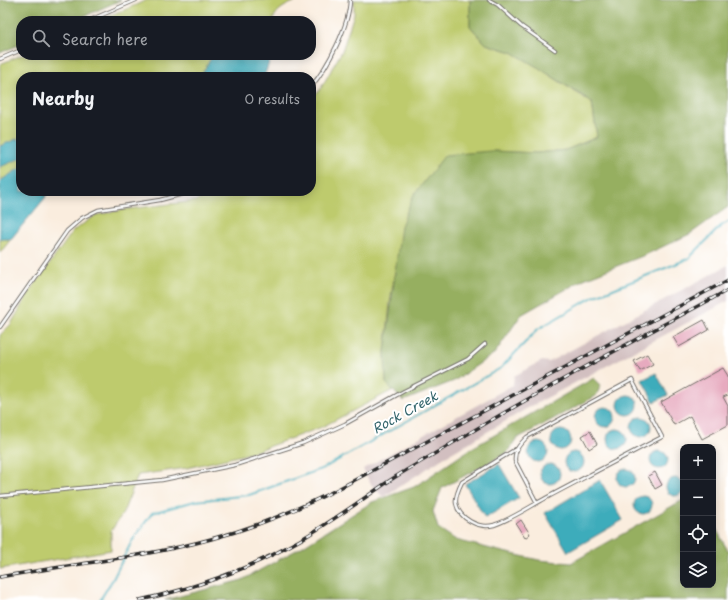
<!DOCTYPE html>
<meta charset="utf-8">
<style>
:root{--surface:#171b24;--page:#242831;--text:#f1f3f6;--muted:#9ea1a6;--line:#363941}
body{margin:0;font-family:"Playpen Sans",sans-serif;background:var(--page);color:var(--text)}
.controls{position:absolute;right:12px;bottom:12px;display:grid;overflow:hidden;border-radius:8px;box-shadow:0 2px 10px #0003}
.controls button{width:36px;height:36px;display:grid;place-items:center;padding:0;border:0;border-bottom:1px solid var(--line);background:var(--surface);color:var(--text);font:20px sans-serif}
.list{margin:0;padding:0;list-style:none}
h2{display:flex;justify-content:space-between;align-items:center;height:52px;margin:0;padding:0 16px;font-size:17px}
h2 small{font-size:13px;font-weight:400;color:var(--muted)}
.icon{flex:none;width:22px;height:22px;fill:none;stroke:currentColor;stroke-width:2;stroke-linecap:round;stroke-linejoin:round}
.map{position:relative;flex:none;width:728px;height:600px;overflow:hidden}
.search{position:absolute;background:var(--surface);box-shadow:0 2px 10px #0003;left:16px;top:16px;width:300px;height:44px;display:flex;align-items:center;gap:10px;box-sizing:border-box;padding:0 14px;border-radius:16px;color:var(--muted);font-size:15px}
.panel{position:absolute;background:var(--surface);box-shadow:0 2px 10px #0003;left:16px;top:72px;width:300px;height:124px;border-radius:16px}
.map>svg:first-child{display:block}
.industrial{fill:#d2bfc0}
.green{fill:#becb6d;stroke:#747b4c}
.forest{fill:#96af60;stroke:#606d46}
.water{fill:#3dacbb;stroke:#346c73}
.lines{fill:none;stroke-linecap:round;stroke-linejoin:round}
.stream{stroke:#3dacbb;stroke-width:2}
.building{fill:#e7aabf}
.service-casing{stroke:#736f6a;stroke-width:4.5}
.service{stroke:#fff;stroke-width:2.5}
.rail-casing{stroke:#2b2b2b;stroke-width:3.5}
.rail{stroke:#fff;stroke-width:2;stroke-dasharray:6;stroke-linecap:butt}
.labels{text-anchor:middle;stroke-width:4;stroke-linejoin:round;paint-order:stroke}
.water-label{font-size:13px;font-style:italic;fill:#33656c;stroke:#fff}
</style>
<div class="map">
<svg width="728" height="600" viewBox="0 0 728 600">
<rect width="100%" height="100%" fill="#fff"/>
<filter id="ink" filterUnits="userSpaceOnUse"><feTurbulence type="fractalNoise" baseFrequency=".025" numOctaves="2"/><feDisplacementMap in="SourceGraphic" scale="8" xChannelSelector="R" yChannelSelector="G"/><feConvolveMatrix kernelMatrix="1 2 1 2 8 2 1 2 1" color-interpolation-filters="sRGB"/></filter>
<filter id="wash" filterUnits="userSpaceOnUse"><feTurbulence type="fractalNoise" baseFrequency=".012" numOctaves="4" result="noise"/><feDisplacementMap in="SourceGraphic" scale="16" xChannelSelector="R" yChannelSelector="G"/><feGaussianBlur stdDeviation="0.9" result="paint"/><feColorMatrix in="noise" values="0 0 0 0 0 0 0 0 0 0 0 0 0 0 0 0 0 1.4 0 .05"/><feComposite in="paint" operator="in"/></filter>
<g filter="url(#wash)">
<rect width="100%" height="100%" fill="#faedde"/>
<!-- industrial -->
<path class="industrial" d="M 728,265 L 728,301 L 526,409 L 448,455 L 383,497 L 370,483 L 363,469 L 513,385 L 514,376 L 542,361 L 549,362 Z"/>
<!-- green -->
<path class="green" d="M 147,0 L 299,0 C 289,4 275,9 273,21 L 99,21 Z
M 354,0 L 470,0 L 470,26 L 486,44 L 512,52 L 539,68 L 592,103 L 597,137 L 566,150 L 537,153 L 491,151 L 395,270 L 390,303 L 385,352 L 386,383 L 393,390 L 322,427 L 251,453 L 187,468 L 138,475 L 123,513 L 111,531 L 111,550 L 0,569 L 0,335 L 11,324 L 29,292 L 74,230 L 96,215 L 128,209 L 195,201 L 220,191 L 311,191 L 311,100 L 321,88 L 342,51 L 354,14 Z
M 22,55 L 213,55 L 200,77 L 21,77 L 21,137 L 0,146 L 0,64 Z
M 21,158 L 21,169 L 17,170 L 0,181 L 0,167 Z
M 0,239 L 11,239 L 0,253 Z"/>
<!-- forest -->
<path class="forest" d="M 0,0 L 121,0 L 73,21 L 21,21 L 21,44 L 0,53 Z
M 470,0 L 728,0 L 728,207 L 690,234 L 645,255 L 584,279 L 521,315 L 495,353 L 454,381 L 403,401 L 386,383 L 385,352 L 401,226 L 413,196 L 445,155 L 491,151 L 537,153 L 566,150 L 597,137 L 592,102 L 539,68 L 512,52 L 486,44 L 470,26 Z
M 594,378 L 601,385 L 596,396 L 516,439 L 507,453 L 442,488 L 433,511 L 438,528 L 456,540 L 503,552 L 539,560 L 571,563 L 683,500 L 683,585 L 713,585 L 713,523 L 728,551 L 728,600 L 165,600 L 242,580 L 300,548 L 372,502 L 414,487 L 472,448 Z"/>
<!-- water -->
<path class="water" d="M 213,55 L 271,55 L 271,57 L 264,77 L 200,77 Z
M 17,139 L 21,141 L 21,158 L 0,167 L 0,146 Z
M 21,169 L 21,191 L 48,191 L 45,198 L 11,239 L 0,239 L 0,181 L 17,170 Z
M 656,373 L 668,395 L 654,402 L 642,380 Z
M618 405a10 10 0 1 1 20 0a10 10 0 1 1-20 0Z
M595 417a10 10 0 1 1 20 0a10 10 0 1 1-20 0Z
M631 427a10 10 0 1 1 20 0a10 10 0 1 1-20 0Z
M607 439a10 10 0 1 1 20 0a10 10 0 1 1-20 0Z
M551 440a10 10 0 1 1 20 0a10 10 0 1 1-20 0Z
M528 452a10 10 0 1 1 20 0a10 10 0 1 1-20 0Z
M650 460a9 9 0 1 1 18 0a9 9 0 1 1-18 0Z
M564 462a10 10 0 1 1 20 0a10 10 0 1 1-20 0Z
M 499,464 L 519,498 L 485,518 L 465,484 Z
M540 474a10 10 0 1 1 20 0a10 10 0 1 1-20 0Z
M617 478a9 9 0 1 1 18 0a9 9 0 1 1-18 0Z
M666 487a9 9 0 1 1 18 0a9 9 0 1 1-18 0Z
M 600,480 L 623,520 L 568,552 L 545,513 Z
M634 505a9 9 0 1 1 18 0a9 9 0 1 1-18 0Z"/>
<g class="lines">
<!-- stream -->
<path class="stream" d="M 100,600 L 113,579 L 132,541 L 152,513 L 195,501 L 249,495 L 324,468 L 501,368 L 538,329 L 593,297 L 688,259 L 721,226 L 728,222"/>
</g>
<g id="blocks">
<!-- building -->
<path class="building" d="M 704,320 L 709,330 L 679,347 L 673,337 Z
M 647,354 L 653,364 L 640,371 L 634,361 Z
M 723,368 L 728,376 L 728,395 L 723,397 L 728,406 L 728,425 L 702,439 L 690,416 L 674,425 L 661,402 Z
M 590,431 L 597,444 L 589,449 L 582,436 Z
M 655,472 L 662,485 L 655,489 L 648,476 Z
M 521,520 L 530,534 L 525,538 L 516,524 Z"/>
</g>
</g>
<g filter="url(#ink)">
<use href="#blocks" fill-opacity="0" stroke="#736f6a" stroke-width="1"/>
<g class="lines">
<!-- service casing -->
<g class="service-casing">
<path id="service" d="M 489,0 L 498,5 L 521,26 L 555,50
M 88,21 L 136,0
M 0,59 L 21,50
M 311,87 C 328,66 349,27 350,0
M 0,327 L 67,231 L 82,218 L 98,210 L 160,200 L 194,191
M 516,449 L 462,482 C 459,488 455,496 456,503 C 459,519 479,529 494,525 C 510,520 531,506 546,498 C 584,478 623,457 662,437 L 632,380 L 527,437 C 520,444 514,450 515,461 L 537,503
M 0,496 L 162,480 L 235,465 L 303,443 L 345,424 L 404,391 L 468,359 L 485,344"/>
</g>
<!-- service -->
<use href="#service" class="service"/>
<!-- rail casing -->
<g class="rail-casing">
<path id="rail" d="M 0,577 C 70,564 143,558 211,539 C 256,527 297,510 338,489 L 728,280
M 140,600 C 196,588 250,569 300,540 C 331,522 360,501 389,481 C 406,470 424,460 441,450 C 535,393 631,342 728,290"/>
</g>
<!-- rail -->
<use href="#rail" class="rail"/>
</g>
</g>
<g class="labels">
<!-- water labels -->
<g class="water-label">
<text transform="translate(405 412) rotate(-29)" y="5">Rock Creek</text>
</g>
</g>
</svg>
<div class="controls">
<button>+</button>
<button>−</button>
<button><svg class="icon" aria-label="locate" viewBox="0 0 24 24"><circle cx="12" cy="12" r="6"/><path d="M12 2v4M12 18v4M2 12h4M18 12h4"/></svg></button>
<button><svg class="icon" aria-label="layers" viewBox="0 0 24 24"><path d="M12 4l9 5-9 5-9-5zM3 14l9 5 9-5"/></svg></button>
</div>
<div class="search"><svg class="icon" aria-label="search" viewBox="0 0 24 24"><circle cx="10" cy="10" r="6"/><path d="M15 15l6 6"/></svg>Search here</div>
<section class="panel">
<h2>Nearby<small>0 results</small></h2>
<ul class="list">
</ul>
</section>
</div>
